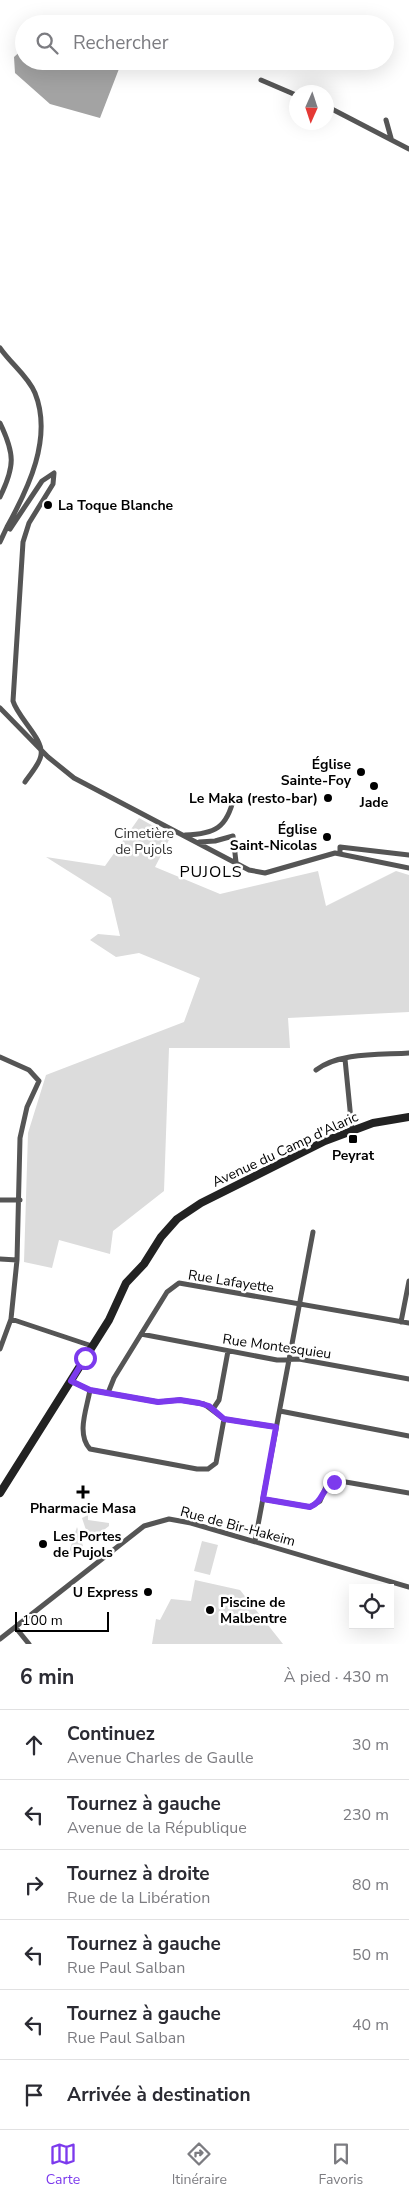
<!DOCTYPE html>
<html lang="fr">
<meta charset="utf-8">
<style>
:root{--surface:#fff;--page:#f7f7f7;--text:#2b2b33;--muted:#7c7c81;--line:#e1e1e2;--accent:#7c3aed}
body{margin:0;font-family:"Nunito Sans",sans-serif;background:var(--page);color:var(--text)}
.controls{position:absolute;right:15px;bottom:15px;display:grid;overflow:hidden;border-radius:0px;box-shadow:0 5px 20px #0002}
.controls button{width:45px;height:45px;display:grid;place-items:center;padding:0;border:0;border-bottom:1px solid var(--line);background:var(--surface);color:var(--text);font:25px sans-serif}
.compass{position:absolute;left:289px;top:85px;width:45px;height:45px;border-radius:50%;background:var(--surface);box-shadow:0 5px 20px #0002;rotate:183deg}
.scale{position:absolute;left:15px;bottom:12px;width:94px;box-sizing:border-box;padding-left:5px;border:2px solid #000;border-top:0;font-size:14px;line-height:18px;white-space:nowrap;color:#000;-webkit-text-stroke:4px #fff;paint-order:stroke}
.stop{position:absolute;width:15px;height:15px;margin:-11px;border:4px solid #7c3aed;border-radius:50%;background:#fff}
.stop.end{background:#7c3aed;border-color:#fff;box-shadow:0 1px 5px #0008}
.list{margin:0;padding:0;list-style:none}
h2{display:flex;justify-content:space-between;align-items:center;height:65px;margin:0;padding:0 20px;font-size:21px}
h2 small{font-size:16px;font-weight:400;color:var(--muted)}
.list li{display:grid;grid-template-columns:32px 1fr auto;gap:15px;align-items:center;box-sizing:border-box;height:70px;padding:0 20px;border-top:1px solid var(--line)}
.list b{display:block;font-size:19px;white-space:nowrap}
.list p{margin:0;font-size:16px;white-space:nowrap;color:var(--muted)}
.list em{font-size:16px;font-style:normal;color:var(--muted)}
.icon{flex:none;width:28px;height:28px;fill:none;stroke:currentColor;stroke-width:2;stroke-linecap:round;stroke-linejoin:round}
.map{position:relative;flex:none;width:409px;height:1644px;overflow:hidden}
.search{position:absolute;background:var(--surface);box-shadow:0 5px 20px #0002;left:15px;right:15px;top:15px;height:55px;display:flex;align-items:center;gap:12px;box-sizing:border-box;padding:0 18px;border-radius:28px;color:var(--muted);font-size:19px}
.sheet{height:485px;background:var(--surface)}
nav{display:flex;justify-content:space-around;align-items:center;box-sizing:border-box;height:70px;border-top:1px solid var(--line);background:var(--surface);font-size:14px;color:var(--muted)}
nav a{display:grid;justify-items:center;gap:2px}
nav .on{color:var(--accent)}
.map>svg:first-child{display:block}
.green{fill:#dcdcdc}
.water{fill:#a3a3a3}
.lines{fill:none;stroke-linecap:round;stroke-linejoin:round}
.street{stroke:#555;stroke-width:5}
.secondary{stroke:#222;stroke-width:8}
.route{stroke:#7c3aed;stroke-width:6}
.poi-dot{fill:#000;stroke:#fff;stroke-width:2}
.labels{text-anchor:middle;stroke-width:5;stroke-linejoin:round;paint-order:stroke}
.poi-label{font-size:14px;font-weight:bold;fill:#000;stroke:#fff;text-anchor:end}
.park-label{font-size:14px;fill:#333;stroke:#fff}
.street-label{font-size:14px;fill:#000;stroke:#fff}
.quarter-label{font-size:16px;letter-spacing:1px;fill:#000;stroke:#fff}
</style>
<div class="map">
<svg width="409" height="1644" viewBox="0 0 409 1644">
<rect width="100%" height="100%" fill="#fff"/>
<!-- green -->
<path class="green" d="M 139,818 L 171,836 L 155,867 L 220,894 L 318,871 L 326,906 L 396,871 L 409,875 L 409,1012 L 288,1018 L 290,1048 L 169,1048 L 164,1191 L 113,1231 L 110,1254 L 59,1240 L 52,1268 L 24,1262 L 28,1133 L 46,1075 L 184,1022 L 200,978 L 139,953 L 116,957 L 90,940 L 98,934 L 120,936 L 111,898 L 46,857 L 105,866 Z
M 88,1515 L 88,1520 L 109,1523 L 109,1526 L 92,1539 L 89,1539 L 82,1518 Z
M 77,1527 L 83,1546 L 70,1556 L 68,1555 Z
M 202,1541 L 218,1545 L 210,1575 L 194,1571 Z
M 195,1580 L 240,1590 L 283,1644 L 152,1644 L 156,1619 L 160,1620 L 171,1599 L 191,1601 Z"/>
<!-- water -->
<path class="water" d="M 24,48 L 24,61 L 122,61 L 100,118 L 50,104 L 15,73 L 14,57 Z"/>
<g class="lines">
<!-- street -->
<path class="street" d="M 261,80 L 296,95
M 326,106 L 409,149
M 386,120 L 391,138
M 0,348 C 11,364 28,376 35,393 C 53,438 28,489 7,527 L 10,529 L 42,481 L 54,473 L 53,484 L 29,523 L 23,542 L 13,701 C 18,718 44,739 41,755 C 40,764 30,774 25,782
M 0,423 C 15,454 15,466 0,497
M 0,542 L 7,527
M 0,708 L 48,757 L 74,778 L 249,870 L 265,873 L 335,853 L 409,868
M 185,835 C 215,834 227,828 234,797
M 199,842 L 215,841 L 233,836 L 236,862
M 340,854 L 340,847 L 409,855
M 0,1057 L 29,1070 L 39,1081 L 27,1107 L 20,1138 L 17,1260 L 11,1319 L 0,1349
M 345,1059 L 352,1130
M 316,1070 C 340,1052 380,1055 409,1053
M 0,1200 L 20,1200
M 0,1259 L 17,1260
M 11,1319 L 92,1346
M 401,1322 L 409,1281
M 141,1334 L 277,1360 L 299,1359 L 409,1379
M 71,1381 L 90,1390 L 158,1402 L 180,1400 L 204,1404 L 224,1419 L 276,1427
M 90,1390 C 87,1408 76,1434 90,1449 L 197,1469 L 208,1469 L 216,1463 L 224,1419
M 108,1393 L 114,1378 L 167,1292 L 179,1283 L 409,1323
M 213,1409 L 219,1400 L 228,1351
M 280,1411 L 409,1436
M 263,1499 L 310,1507 L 320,1501 L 326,1487 L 340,1481 L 409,1493
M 255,1541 L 313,1232
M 16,1628 L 29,1644
M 0,1639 L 144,1526 L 169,1519 L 191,1523 L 409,1587"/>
<!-- secondary -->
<path class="secondary" d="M 0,1493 L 109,1320 L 126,1283 L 144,1264 L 161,1237 L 177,1219 L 201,1203 L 325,1141 L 373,1123 L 409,1117"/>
</g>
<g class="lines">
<!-- route -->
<path class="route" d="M 85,1358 L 71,1381 L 90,1390 L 158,1402 L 180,1400 L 199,1403 L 209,1406 L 224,1419 L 276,1427 L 263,1499 L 310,1507 C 323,1502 322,1488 334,1482"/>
</g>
<!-- markers -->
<g class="poi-dot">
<circle cx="48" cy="505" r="5"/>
<circle cx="361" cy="772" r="5"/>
<circle cx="374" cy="786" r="5"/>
<circle cx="328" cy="798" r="5"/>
<circle cx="327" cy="837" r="5"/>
<rect x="348" y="1134" width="10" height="10" rx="2.5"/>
<path d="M80.5 1484.5h5v5h5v5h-5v5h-5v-5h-5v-5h5z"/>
<circle cx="43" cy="1544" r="5"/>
<circle cx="148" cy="1592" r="5"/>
<circle cx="210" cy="1610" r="5"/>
</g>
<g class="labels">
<!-- poi labels -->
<g class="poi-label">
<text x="58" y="510" text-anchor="start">La Toque Blanche</text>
<text x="351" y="769">Église<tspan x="351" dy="16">Sainte-Foy</tspan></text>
<text x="318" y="803">Le Maka (resto-bar)</text>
<text x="374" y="807" text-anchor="middle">Jade</text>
<text x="317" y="834">Église<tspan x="317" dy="16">Saint-Nicolas</tspan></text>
<text x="353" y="1160" text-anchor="middle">Peyrat</text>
<text x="83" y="1513" text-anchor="middle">Pharmacie Masa</text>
<text x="53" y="1541" text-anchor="start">Les Portes<tspan x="53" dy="16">de Pujols</tspan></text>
<text x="138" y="1597">U Express</text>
<text x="220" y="1607" text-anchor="start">Piscine de<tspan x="220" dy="16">Malbentre</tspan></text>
</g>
<!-- park labels -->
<g class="park-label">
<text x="144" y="838">Cimetière<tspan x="144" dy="16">de Pujols</tspan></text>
</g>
<!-- street labels -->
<g class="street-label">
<text transform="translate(285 1149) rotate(-25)" y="5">Avenue du Camp d'Alaric</text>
<text transform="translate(231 1281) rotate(9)" y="5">Rue Lafayette</text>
<text transform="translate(277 1346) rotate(8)" y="5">Rue Montesquieu</text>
<text transform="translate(238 1526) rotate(15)" y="5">Rue de Bir-Hakeim</text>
</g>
<!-- quarter labels -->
<g class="quarter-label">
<text x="211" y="877">PUJOLS</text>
</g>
</g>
</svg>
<div class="controls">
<button><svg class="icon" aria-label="locate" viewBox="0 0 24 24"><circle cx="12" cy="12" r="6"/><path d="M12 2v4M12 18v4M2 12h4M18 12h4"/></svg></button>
</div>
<svg class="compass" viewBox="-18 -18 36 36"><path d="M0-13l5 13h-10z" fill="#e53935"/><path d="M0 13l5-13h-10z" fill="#7c7c81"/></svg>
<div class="scale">100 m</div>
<div class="stop" style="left:85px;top:1358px"></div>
<div class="stop end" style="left:334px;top:1482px"></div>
<div class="search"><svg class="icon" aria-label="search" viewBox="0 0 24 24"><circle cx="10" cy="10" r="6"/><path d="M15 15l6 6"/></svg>Rechercher</div>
</div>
<section class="sheet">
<h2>6 min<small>À pied · 430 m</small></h2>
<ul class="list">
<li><svg class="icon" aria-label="ahead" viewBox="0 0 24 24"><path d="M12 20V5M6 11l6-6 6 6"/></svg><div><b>Continuez</b><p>Avenue Charles de Gaulle</p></div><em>30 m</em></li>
<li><svg class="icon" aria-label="left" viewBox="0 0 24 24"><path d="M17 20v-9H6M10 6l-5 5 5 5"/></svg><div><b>Tournez à gauche</b><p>Avenue de la République</p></div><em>230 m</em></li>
<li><svg class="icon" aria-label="right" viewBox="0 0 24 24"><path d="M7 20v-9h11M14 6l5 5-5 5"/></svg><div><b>Tournez à droite</b><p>Rue de la Libération</p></div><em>80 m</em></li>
<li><svg class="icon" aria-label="left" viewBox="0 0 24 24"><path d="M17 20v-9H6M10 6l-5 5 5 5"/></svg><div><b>Tournez à gauche</b><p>Rue Paul Salban</p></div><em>50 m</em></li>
<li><svg class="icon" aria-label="left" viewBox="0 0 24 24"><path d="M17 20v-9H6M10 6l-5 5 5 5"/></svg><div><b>Tournez à gauche</b><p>Rue Paul Salban</p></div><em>40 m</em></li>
<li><svg class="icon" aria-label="arrive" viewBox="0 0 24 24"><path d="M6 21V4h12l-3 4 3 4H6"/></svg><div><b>Arrivée à destination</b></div></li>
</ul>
</section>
<nav>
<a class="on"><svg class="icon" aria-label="map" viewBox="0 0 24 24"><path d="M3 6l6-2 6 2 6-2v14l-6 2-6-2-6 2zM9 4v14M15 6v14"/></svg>Carte</a>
<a><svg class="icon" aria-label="directions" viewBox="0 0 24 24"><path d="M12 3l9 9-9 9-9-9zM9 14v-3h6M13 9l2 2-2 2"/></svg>Itinéraire</a>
<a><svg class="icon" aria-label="saved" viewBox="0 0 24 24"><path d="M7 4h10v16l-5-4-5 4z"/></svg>Favoris</a>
</nav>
